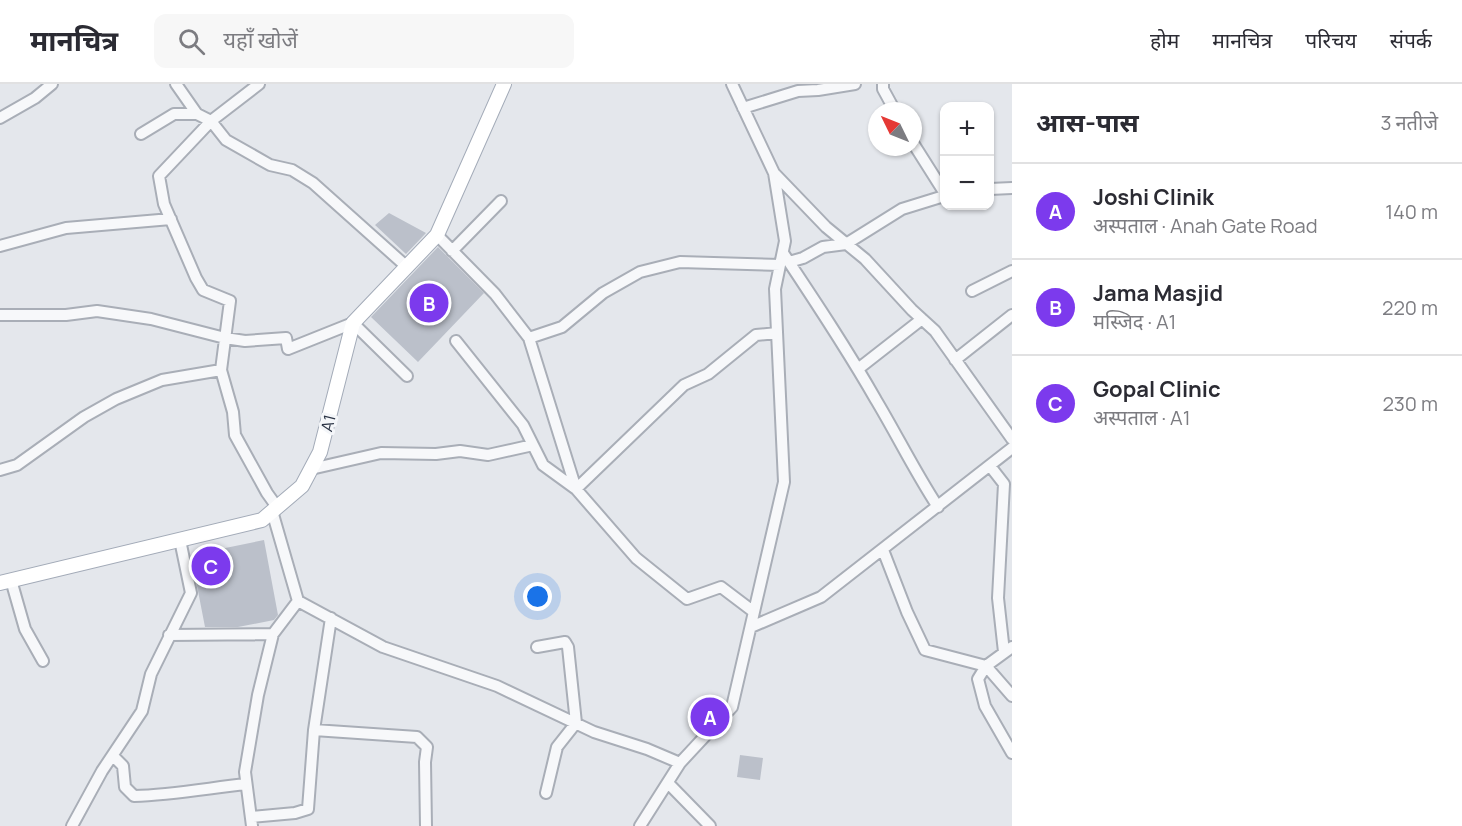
<!DOCTYPE html>
<html lang="hi">
<meta charset="utf-8">
<style>
:root{--surface:#fff;--page:#f7f7f7;--text:#2b2b33;--muted:#7c7c81;--line:#e1e1e2;--accent:#7c3aed}
body{margin:0;font-family:Manrope,"Noto Sans Devanagari",sans-serif;background:var(--page);color:var(--text)}
.controls{position:absolute;right:18px;top:18px;display:grid;overflow:hidden;border-radius:12px;box-shadow:0 2px 4px #0004}
.controls button{width:54px;height:54px;display:grid;place-items:center;padding:0;border:0;border-bottom:2px solid var(--line);background:var(--surface);color:var(--text);font:30px sans-serif}
.compass{position:absolute;left:868px;top:18px;width:54px;height:54px;border-radius:50%;background:var(--surface);box-shadow:0 2px 4px #0004;rotate:313deg}
.you{position:absolute;left:538px;top:513px;width:21px;height:21px;margin:-15px;border:4px solid #fff;border-radius:50%;background:#1a73e8;box-shadow:0 0 0 9px #1a73e833}
.badge{display:grid;place-items:center;width:39px;height:39px;border-radius:50%;background:var(--accent);color:#fff;font-size:20px;font-weight:700}
.pin{position:absolute;translate:-50% -50%;border:3px solid #fff;box-shadow:0 2px 6px #0006}
.list{margin:0;padding:0;list-style:none}
h2{display:flex;justify-content:space-between;align-items:center;height:78px;margin:0;padding:0 24px;font-size:26px}
h2 small{font-size:20px;font-weight:400;color:var(--muted)}
.list li{display:grid;grid-template-columns:39px 1fr auto;gap:18px;align-items:center;box-sizing:border-box;height:96px;padding:0 24px;border-top:2px solid var(--line)}
.list b{display:block;font-size:22px;white-space:nowrap}
.list p{margin:0;font-size:20px;white-space:nowrap;color:var(--muted)}
.list em{font-size:20px;font-style:normal;color:var(--muted)}
.icon{flex:none;width:33px;height:33px;fill:none;stroke:currentColor;stroke-width:2;stroke-linecap:round;stroke-linejoin:round}
.map{position:relative;flex:none;width:1012px;height:742px;overflow:hidden}
header{display:flex;align-items:center;gap:36px;box-sizing:border-box;height:84px;padding:0 30px;background:var(--surface);border-bottom:2px solid var(--line)}
header strong{font-size:28px}
nav{display:flex;gap:33px;margin-inline-start:auto;font-size:21px}
.search{width:420px;height:54px;background:var(--page);display:flex;align-items:center;gap:15px;box-sizing:border-box;padding:0 21px;border-radius:12px;color:var(--muted);font-size:22px}
main{display:flex}
aside{flex:1;background:var(--surface)}
.map>svg:first-child{display:block}
.building{fill:#bbc0ca}
.lines{fill:none;stroke-linecap:round;stroke-linejoin:round}
.minor-casing{stroke:#a9aeb7;stroke-width:14}
.major-casing{stroke:#a3abb8;stroke-width:16}
.minor{stroke:#f7f8fa;stroke-width:10}
.major{stroke:#fff;stroke-width:14}
.labels{text-anchor:middle;stroke-width:6;stroke-linejoin:round;paint-order:stroke}
.street-label{font-size:16px;fill:#2b3445;stroke:#f4f6f9}
</style>
<header>
<strong>मानचित्र</strong>
<div class="search"><svg class="icon" aria-label="search" viewBox="0 0 24 24"><circle cx="10" cy="10" r="6"/><path d="M15 15l6 6"/></svg>यहाँ खोजें</div>
<nav><a>होम</a><a>मानचित्र</a><a>परिचय</a><a>संपर्क</a></nav>
</header>
<main>
<div class="map">
<svg width="1012" height="742" viewBox="0 0 1012 742">
<rect width="100%" height="100%" fill="#e4e7ec"/>
<!-- building -->
<path class="building" d="M 389,129 L 426,149 L 406,170 L 375,141 Z
M 438,163 L 484,209 L 418,278 L 371,233 Z
M 264,456 L 278,531 L 274,536 L 238,543 L 205,543 L 191,471 Z
M 740,671 L 763,674 L 760,696 L 737,693 Z"/>
<g class="lines">
<!-- minor casing -->
<g class="minor-casing">
<path id="minor" d="M 176,0 L 197,30 L 211,37 L 226,56 L 270,81 L 292,86 L 313,99 L 407,183
M 259,0 L 211,37 L 159,92 L 164,120 L 196,194 L 203,206 L 230,217 L 221,286 L 233,328 L 235,351 L 267,409 L 277,423
M 883,0 L 883,5 L 895,27
M 743,24 L 798,7 L 818,6 L 855,0
M 0,34 L 35,14 L 52,0
M 141,50 L 174,30 L 197,30
M 913,59 L 944,108
M 775,90 L 826,143 L 865,175 L 912,226 L 935,247 L 1012,355
M 990,105 L 1012,104
M 437,151 L 495,210 L 529,254 L 576,405 L 636,474 L 687,515 L 721,503 L 754,528
M 0,162 L 66,144 L 171,135
M 452,167 L 501,117
M 783,169 C 815,217 847,265 876,316 C 897,351 915,388 938,423
M 789,178 L 803,174 L 823,163 L 846,160 L 902,125 L 944,112
M 972,207 L 1012,187
M 0,231 L 66,231 L 97,227 L 151,235 L 225,254 L 245,257 L 286,254 L 288,265 L 353,239 L 407,292
M 529,254 L 562,243 L 603,209 L 640,188 L 680,178 L 780,181
M 456,257 L 523,341 L 543,381 L 576,405 L 684,301 L 708,290 L 756,251 L 777,249
M 955,276 L 1012,231
M 858,285 L 922,235
M 990,382 L 1004,400 L 998,514 L 1004,568
M 311,385 L 381,369 L 436,370 L 460,367 L 488,371 L 533,361
M 0,386 L 17,381 L 84,333 L 116,315 L 162,296 L 221,286
M 272,427 L 298,517 L 383,563 L 497,602 L 594,648 L 647,665 L 680,679
M 883,466 L 907,528 L 925,566 L 986,582 L 1012,612
M 11,496 L 25,545 L 43,577
M 751,543 L 821,513 L 1012,364
M 169,551 L 273,550 L 298,517
M 537,563 L 565,558 L 568,563 L 576,639 L 557,663 L 546,709
M 1012,563 L 986,582 L 978,595 L 985,622 L 1012,669
M 314,646 L 417,653 L 427,663 L 425,678 L 426,742
M 113,672 L 123,682 L 125,703 L 134,712 C 172,711 209,704 246,700
M 668,699 L 710,742
M 251,733 L 295,729 L 308,725 L 314,646 L 331,534
M 72,742 L 102,687 L 142,627 L 151,590 L 191,509 L 180,456
M 252,742 L 245,688 L 258,611 L 273,550
M 640,742 L 680,679 L 732,623 L 784,398 L 775,205 L 785,157 L 774,89 L 732,0"/>
</g>
<!-- major casing -->
<g class="major-casing">
<path id="major" d="M 0,499 L 262,436 L 302,402 L 320,368 L 353,239 L 437,151 L 504,0"/>
</g>
<!-- minor -->
<use href="#minor" class="minor"/>
<!-- major -->
<use href="#major" class="major"/>
</g>
<g class="labels">
<!-- street labels -->
<g class="street-label">
<text transform="translate(328 339) rotate(-76)" y="6">A1</text>
</g>
</g>
</svg>
<div class="controls">
<button>+</button>
<button>−</button>
</div>
<svg class="compass" viewBox="-18 -18 36 36"><path d="M0-13l5 13h-10z" fill="#e53935"/><path d="M0 13l5-13h-10z" fill="#7c7c81"/></svg>
<div class="you"></div>
<div class="pin badge" style="left:710px;top:633px">A</div>
<div class="pin badge" style="left:429px;top:219px">B</div>
<div class="pin badge" style="left:211px;top:482px">C</div>
</div>
<aside>
<h2>आस-पास<small>3 नतीजे</small></h2>
<ul class="list">
<li><span class="badge">A</span><div><b>Joshi Clinik</b><p>अस्पताल · Anah Gate Road</p></div><em>140 m</em></li>
<li><span class="badge">B</span><div><b>Jama Masjid</b><p>मस्जिद · A1</p></div><em>220 m</em></li>
<li><span class="badge">C</span><div><b>Gopal Clinic</b><p>अस्पताल · A1</p></div><em>230 m</em></li>
</ul>
</aside>
</main>
